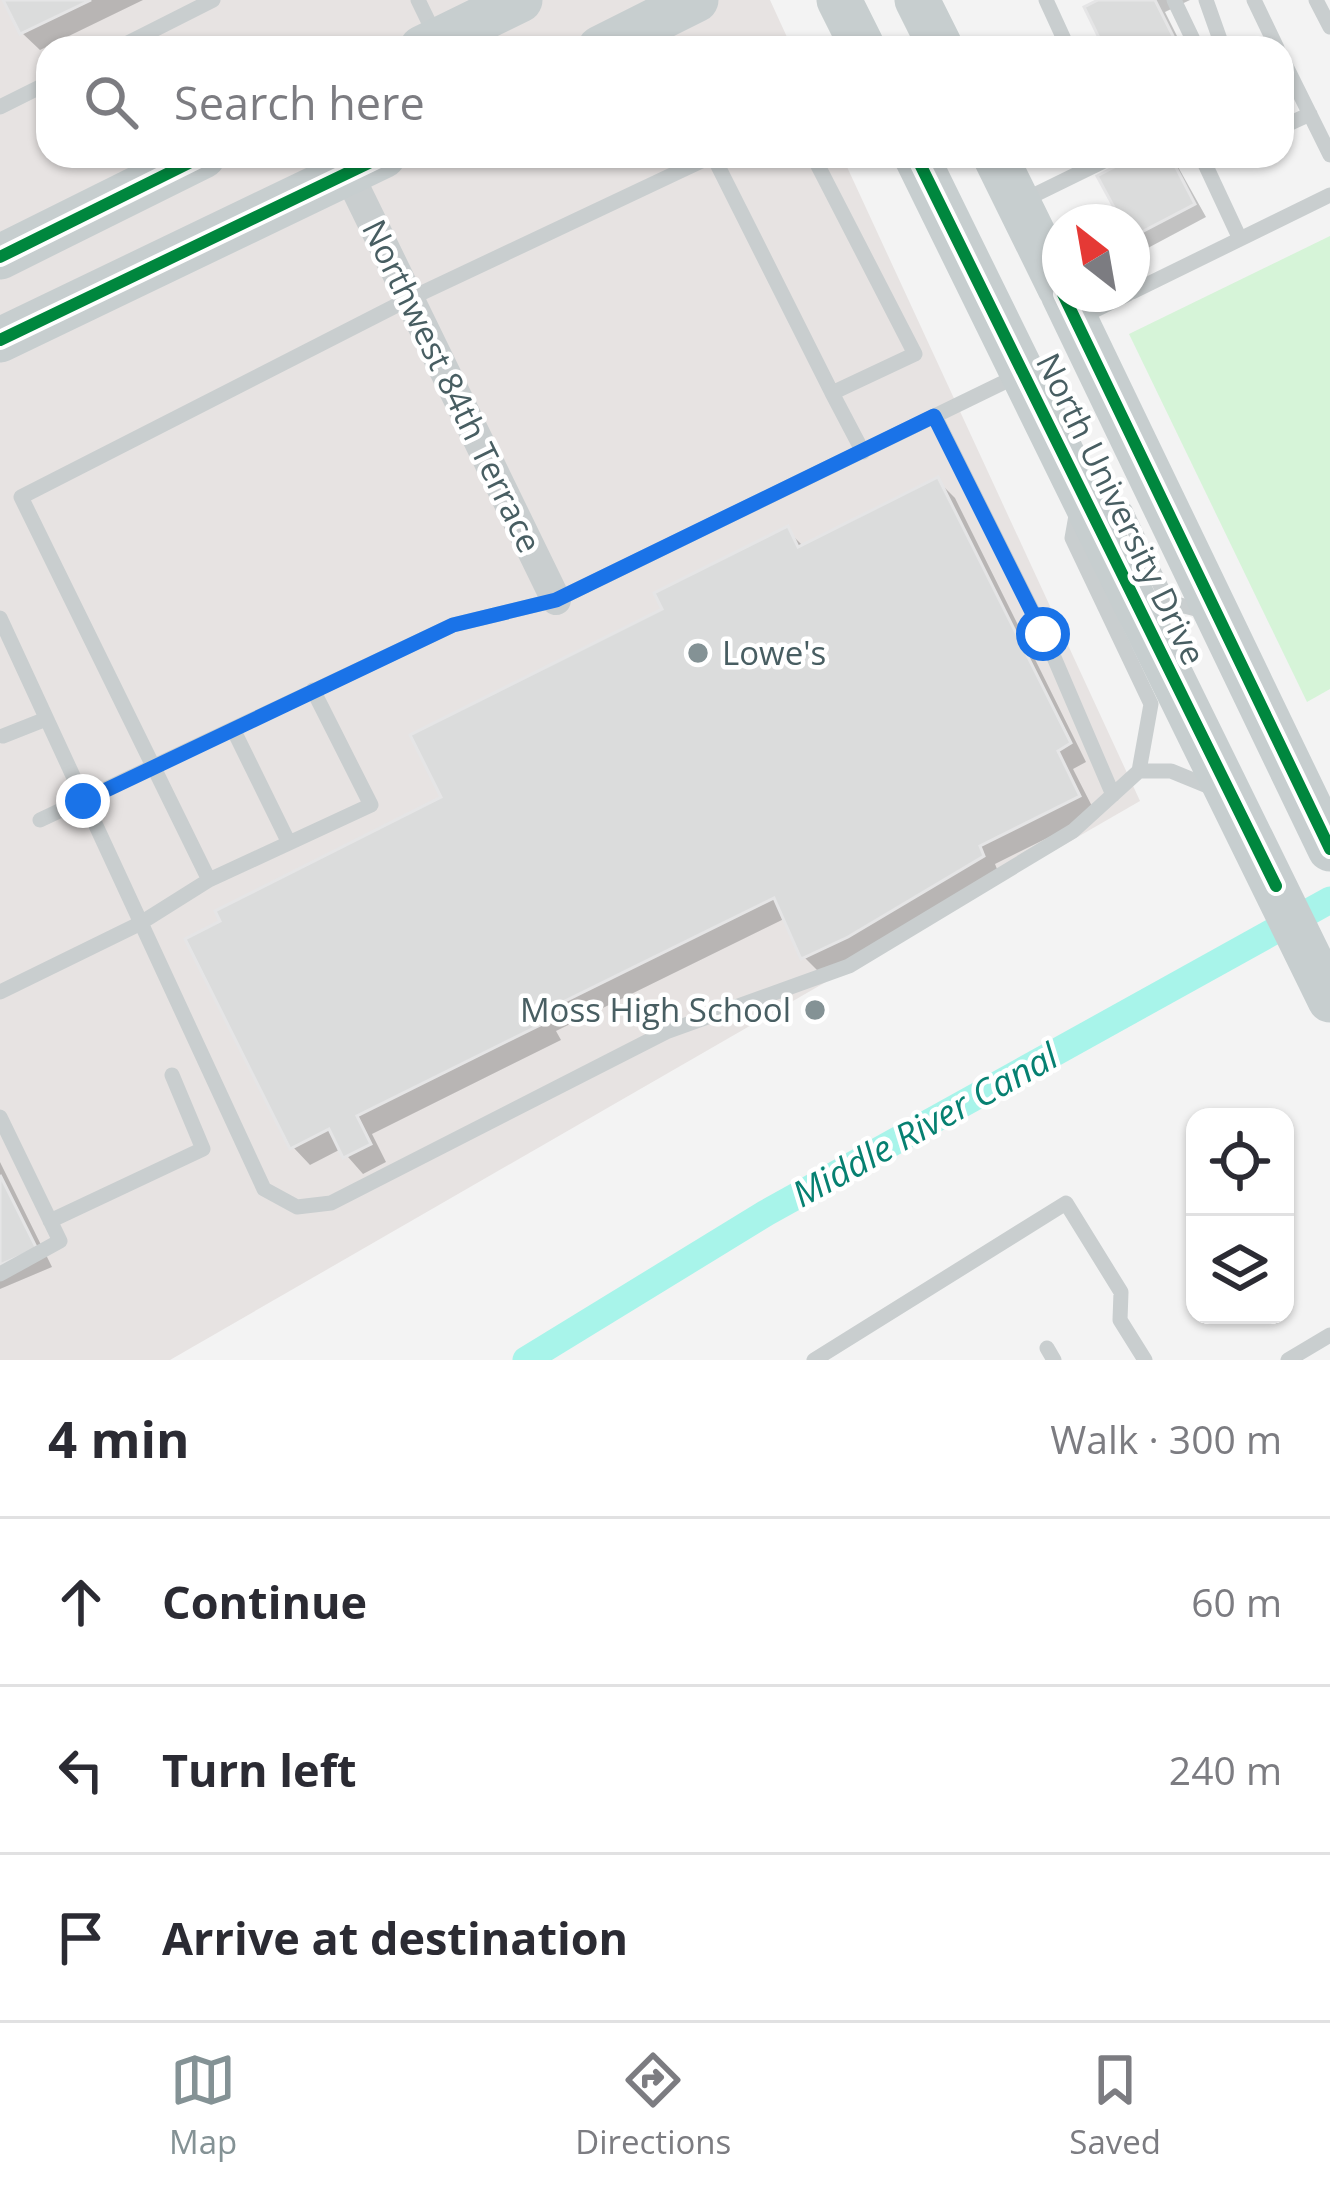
<!DOCTYPE html>
<meta charset="utf-8">
<style>
:root{--surface:#fff;--page:#f2f2f3;--text:#2b2b33;--muted:#7c7c81;--line:#e1e1e2;--accent:#849295}
body{margin:0;font-family:"Open Sans",sans-serif;background:var(--page);color:var(--text)}
.controls{position:absolute;right:36px;bottom:36px;display:grid;overflow:hidden;border-radius:24px;box-shadow:0 3px 9px #0004}
.controls button{width:108px;height:108px;display:grid;place-items:center;padding:0;border:0;border-bottom:3px solid var(--line);background:var(--surface);color:var(--text);font:60px sans-serif}
.compass{position:absolute;left:1042px;top:204px;width:108px;height:108px;border-radius:50%;background:var(--surface);box-shadow:0 3px 9px #0004;rotate:329deg}
.stop{position:absolute;width:36px;height:36px;margin:-27px;border:9px solid #1a73e8;border-radius:50%;background:#fff}
.stop.end{background:#1a73e8;border-color:#fff;box-shadow:0 3px 12px #0008}
.list{margin:0;padding:0;list-style:none}
h2{display:flex;justify-content:space-between;align-items:center;height:156px;margin:0;padding:0 48px;font-size:51px}
h2 small{font-size:39px;font-weight:400;color:var(--muted)}
.list li{display:grid;grid-template-columns:78px 1fr auto;gap:36px;align-items:center;box-sizing:border-box;height:168px;padding:0 48px;border-top:3px solid var(--line)}
.list b{display:block;font-size:45px;white-space:nowrap}
.list em{font-size:39px;font-style:normal;color:var(--muted)}
.icon{flex:none;width:66px;height:66px;fill:none;stroke:currentColor;stroke-width:2;stroke-linecap:round;stroke-linejoin:round}
.map{position:relative;flex:none;width:1330px;height:1360px;overflow:hidden}
.search{position:absolute;background:var(--surface);box-shadow:0 3px 9px #0004;left:36px;right:36px;top:36px;height:132px;display:flex;align-items:center;gap:30px;box-sizing:border-box;padding:0 42px;border-radius:36px;color:var(--muted);font-size:45px}
.sheet{height:660px;background:var(--surface)}
nav{display:flex;justify-content:space-around;align-items:center;box-sizing:border-box;height:168px;border-top:3px solid var(--line);background:var(--surface);font-size:33px;color:var(--muted)}
nav a{display:grid;justify-items:center;gap:6px}
nav .on{color:var(--accent)}
.map>svg:first-child{display:block}
.commercial{fill:#e7e3e2}
.green{fill:#d6f4d8}
.shadow{fill:#0003}
.lines{fill:none;stroke-linecap:round;stroke-linejoin:round}
.canal{stroke:#a8f4ea;stroke-width:27}
.building{fill:#dbdcdc;stroke:#e5e5e6;stroke-width:3}
.service{stroke:#c9cecf;stroke-width:15}
.minor{stroke:#c9cecf;stroke-width:30}
.primary{stroke:#c7cecf;stroke-width:45}
.cycleway-casing{stroke:#fff;stroke-width:20}
.cycleway{stroke:#00873e;stroke-width:12}
.route{stroke:#1a73e8;stroke-width:15}
.poi-dot{fill:#849295;stroke:#fff;stroke-width:4.5}
.labels{text-anchor:middle;stroke-width:9;stroke-linejoin:round;paint-order:stroke}
.street-label{font-size:33px;fill:#485e62;stroke:#fff}
.poi-label{font-size:33px;fill:#485e62;stroke:#fff;text-anchor:start}
.water-label{font-size:36px;font-style:italic;fill:#068071;stroke:#fff}
</style>
<div class="map">
<svg width="1330" height="1360" viewBox="0 0 1330 1360">
<rect width="100%" height="100%" fill="#f3f3f3"/>
<!-- commercial -->
<path class="commercial" d="M 0,0 L 770,0 L 792,48 L 48,48 L 48,156 L 842,156 L 1140,801 L 170,1360 L 0,1360 Z"/>
<!-- green -->
<path class="green" d="M 1330,236 L 1330,689 L 1307,702 L 1129,334 Z"/>
<!-- shadow -->
<path class="shadow" d="M 6,0 L 143,0 L 40,50 L 22,33 Z
M 1105,0 L 1190,0 L 1165,12 L 1183,48 L 1107,48 Z
M 1142,156 L 1172,156 L 1206,217 L 1146,249 L 1132,235 L 1132,222 L 1125,222 Z
M 938,481 L 955,498 L 1086,762 L 1073,769 L 1096,814 L 995,864 L 999,874 L 821,974 L 804,957 L 786,918 L 556,1031 L 561,1040 L 372,1134 L 386,1162 L 363,1174 L 341,1149 L 310,1165 L 293,1147 L 445,798 L 666,610 L 787,530 L 804,547 Z
M 0,1162 L 52,1267 L 0,1289 Z"/>
<g class="lines">
<!-- canal -->
<path class="canal" d="M 526,1360 L 766,1213 L 1330,900"/>
</g>
<!-- building -->
<path class="building" d="M 3,0 L 91,0 L 20,34 Z
M 1098,0 L 1155,0 L 1179,48 L 1104,48 L 1084,7 Z
M 1135,156 L 1170,156 L 1195,204 L 1132,237 L 1132,222 L 1122,222 L 1097,176 Z
M 938,477 L 1071,743 L 1058,751 L 1080,796 L 980,846 L 984,856 L 848,937 L 801,959 L 774,898 L 541,1013 L 546,1022 L 357,1116 L 371,1144 L 343,1158 L 329,1129 L 290,1149 L 185,939 L 220,921 L 215,911 L 441,797 L 410,735 L 662,609 L 654,593 L 788,526 L 798,547 Z
M 0,1175 L 37,1249 L 0,1265 Z"/>
<g class="lines">
<!-- service -->
<path class="service" d="M 418,0 L 435,35
M 1046,0 L 1068,48
M 1174,0 L 1197,48
M 1206,0 L 1223,48
M 1254,0 L 1277,48
M 1316,0 L 1330,27
M 118,48 L 213,0
M 1282,58 L 1330,155
M 0,107 L 48,83
M 1282,127 L 1310,114
M 713,156 L 832,393
M 813,156 L 915,354 L 832,393 L 863,452
M 1221,156 L 1205,164 L 1240,239
M 1020,202 L 1114,156
M 1132,292 L 1330,195
M 1077,319 L 1128,294
M 935,416 L 1044,634 L 1113,795
M 1098,497 L 1125,510 L 1168,602 L 1204,611
M 1077,510 L 1072,538 L 1151,704 L 1139,771 L 1171,771 L 1215,789
M 0,618 L 264,1189 L 297,1207 L 331,1203 L 666,1032 L 849,966 L 1073,831 L 1139,771
M 313,690 L 371,805 L 209,880 L 21,497 L 409,299 L 712,156
M 233,729 L 289,843
M 3,736 L 46,719
M 40,820 L 453,625 L 556,600 L 1021,374
M 0,992 L 139,924 L 209,880
M 0,1117 L 60,1241 L 0,1274
M 50,1221 L 203,1149 L 172,1075
M 1047,1348 L 1054,1360
M 814,1360 L 1066,1203 L 1121,1292 L 1120,1320 L 1145,1360
M 1288,1360 L 1330,1335"/>
<!-- minor -->
<path class="minor" d="M 348,173 L 556,600"/>
<!-- primary -->
<path class="primary" d="M 839,0 L 863,48
M 917,0 L 941,48
M 422,48 L 520,0
M 600,48 L 696,0
M 916,156 L 1330,1000
M 995,156 L 1060,288
M 0,257 L 203,156
M 1063,294 L 1330,849
M 0,340 L 383,156"/>
<!-- cycleway casing -->
<g class="cycleway-casing">
<path id="cycleway" d="M 916,156 L 1276,886
M 0,257 L 203,156
M 1063,294 L 1330,849
M 0,340 L 383,156"/>
</g>
<!-- cycleway -->
<use href="#cycleway" class="cycleway"/>
</g>
<g class="lines">
<!-- route -->
<path class="route" d="M 83,801 L 453,625 L 556,600 L 934,416 L 1043,634"/>
</g>
<!-- markers -->
<g class="poi-dot">
<circle cx="698" cy="653" r="12"/>
<circle cx="815" cy="1010" r="12"/>
</g>
<g class="labels">
<!-- street labels -->
<g class="street-label">
<text transform="translate(452 386) rotate(64)" y="12">Northwest 84th Terrace</text>
<text transform="translate(1121 509) rotate(64)" y="12">North University Drive</text>
</g>
<!-- poi labels -->
<g class="poi-label">
<text x="722" y="665">Lowe's</text>
<text x="791" y="1022" text-anchor="end">Moss High School</text>
</g>
<!-- water labels -->
<g class="water-label">
<text transform="translate(925 1125) rotate(-29)" y="13">Middle River Canal</text>
</g>
</g>
</svg>
<div class="controls">
<button><svg class="icon" aria-label="locate" viewBox="0 0 24 24"><circle cx="12" cy="12" r="6"/><path d="M12 2v4M12 18v4M2 12h4M18 12h4"/></svg></button>
<button><svg class="icon" aria-label="layers" viewBox="0 0 24 24"><path d="M12 4l9 5-9 5-9-5zM3 14l9 5 9-5"/></svg></button>
</div>
<svg class="compass" viewBox="-18 -18 36 36"><path d="M0-13l5 13h-10z" fill="#e53935"/><path d="M0 13l5-13h-10z" fill="#7c7c81"/></svg>
<div class="stop" style="left:1043px;top:634px"></div>
<div class="stop end" style="left:83px;top:801px"></div>
<div class="search"><svg class="icon" aria-label="search" viewBox="0 0 24 24"><circle cx="10" cy="10" r="6"/><path d="M15 15l6 6"/></svg>Search here</div>
</div>
<section class="sheet">
<h2>4 min<small>Walk · 300 m</small></h2>
<ul class="list">
<li><svg class="icon" aria-label="ahead" viewBox="0 0 24 24"><path d="M12 20V5M6 11l6-6 6 6"/></svg><div><b>Continue</b></div><em>60 m</em></li>
<li><svg class="icon" aria-label="left" viewBox="0 0 24 24"><path d="M17 20v-9H6M10 6l-5 5 5 5"/></svg><div><b>Turn left</b></div><em>240 m</em></li>
<li><svg class="icon" aria-label="arrive" viewBox="0 0 24 24"><path d="M6 21V4h12l-3 4 3 4H6"/></svg><div><b>Arrive at destination</b></div></li>
</ul>
</section>
<nav>
<a class="on"><svg class="icon" aria-label="map" viewBox="0 0 24 24"><path d="M3 6l6-2 6 2 6-2v14l-6 2-6-2-6 2zM9 4v14M15 6v14"/></svg>Map</a>
<a><svg class="icon" aria-label="directions" viewBox="0 0 24 24"><path d="M12 3l9 9-9 9-9-9zM9 14v-3h6M13 9l2 2-2 2"/></svg>Directions</a>
<a><svg class="icon" aria-label="saved" viewBox="0 0 24 24"><path d="M7 4h10v16l-5-4-5 4z"/></svg>Saved</a>
</nav>
